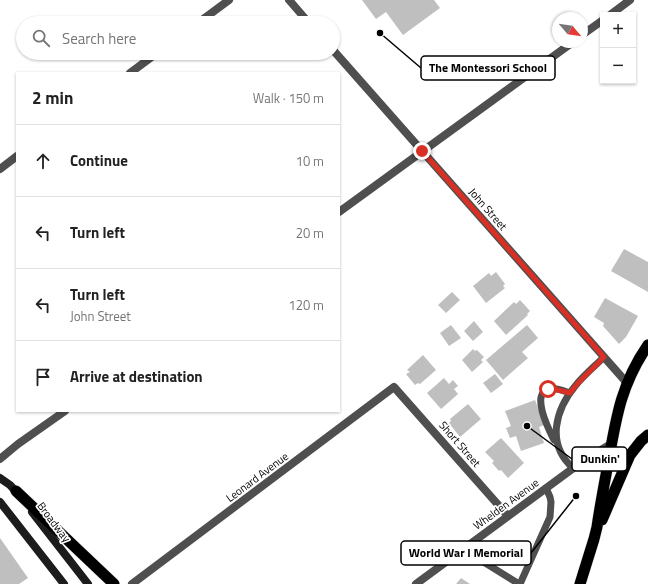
<!DOCTYPE html>
<meta charset="utf-8">
<style>
:root{--surface:#fff;--page:#f2f2f2;--text:#222;--muted:#767676;--line:#e0e0e0}
body{margin:0;font-family:"Titillium Web",sans-serif;background:var(--page);color:var(--text)}
.controls{position:absolute;right:12px;top:12px;display:grid;overflow:hidden;border-radius:0px;box-shadow:0 1px 3px #0004}
.controls button{width:36px;height:36px;display:grid;place-items:center;padding:0;border:0;border-bottom:1px solid var(--line);background:var(--surface);color:var(--text);font:20px sans-serif}
.compass{position:absolute;left:552px;top:12px;width:36px;height:36px;border-radius:50%;background:var(--surface);box-shadow:0 1px 3px #0004;rotate:119deg}
.stop{position:absolute;width:12px;height:12px;margin:-9px;border:3px solid #d93025;border-radius:50%;background:#fff}
.stop.end{background:#d93025;border-color:#fff;box-shadow:0 1px 4px #0008}
.list{margin:0;padding:0;list-style:none}
h2{display:flex;justify-content:space-between;align-items:center;height:52px;margin:0;padding:0 16px;font-size:17px}
h2 small{font-size:13px;font-weight:400;color:var(--muted)}
.list li{display:grid;grid-template-columns:26px 1fr auto;gap:12px;align-items:center;box-sizing:border-box;height:72px;padding:0 16px;border-top:1px solid var(--line)}
.list b{display:block;font-size:15px;white-space:nowrap}
.list p{margin:0;font-size:13px;white-space:nowrap;color:var(--muted)}
.list em{font-size:13px;font-style:normal;color:var(--muted)}
.icon{flex:none;width:22px;height:22px;fill:none;stroke:currentColor;stroke-width:2;stroke-linecap:round;stroke-linejoin:round}
.map{position:relative;flex:none;width:648px;height:584px;overflow:hidden}
.search{position:absolute;background:var(--surface);box-shadow:0 1px 3px #0004;left:16px;top:16px;width:324px;height:44px;display:flex;align-items:center;gap:10px;box-sizing:border-box;padding:0 14px;border-radius:22px;color:var(--muted);font-size:15px}
.panel{position:absolute;background:var(--surface);box-shadow:0 1px 3px #0004;left:16px;top:72px;width:324px;height:340px;border-radius:0px}
.map>svg:first-child{display:block}
.building{fill:#bfbfbf}
.lines{fill:none;stroke-linecap:round;stroke-linejoin:round}
.trunk-casing{stroke:#dbdbdb;stroke-width:12}
.service{stroke:#4f4f4f;stroke-width:7}
.minor{stroke:#4f4f4f;stroke-width:8}
.secondary{stroke:#1c1c1c;stroke-width:8}
.trunk{stroke:#000;stroke-width:11}
.route{stroke:#d93025;stroke-width:5}
.labels{text-anchor:middle;stroke-width:3.5;stroke-linejoin:round;paint-order:stroke}
.street-label{font-size:11px;fill:#000;stroke:#fff}
.leader{fill:none;stroke:#000;stroke-width:1.5}
.callout-dot{fill:#000;stroke:#fff;stroke-width:1.5}
.callout{fill:#fff;stroke:#000;stroke-width:1.5}
.callout-label{font-size:12px;text-anchor:middle;font-weight:bold;fill:#000}
</style>
<div class="map">
<svg width="648" height="584" viewBox="0 0 648 584">
<rect width="100%" height="100%" fill="#fff"/>
<!-- building -->
<path class="building" d="M 362,0 L 434,0 L 440,8 L 403,35 L 386,12 L 376,19 Z
M 624,249 L 648,262 L 648,292 L 611,271 Z
M 496,272 L 505,284 L 503,286 L 505,288 L 486,303 L 473,286 L 489,273 L 491,276 Z
M 452,292 L 460,300 L 446,313 L 438,305 Z
M 605,298 L 638,316 L 626,337 L 619,344 L 603,326 L 604,323 L 594,317 Z
M 520,300 L 530,311 L 527,314 L 528,315 L 506,335 L 494,321 L 514,302 L 516,304 Z
M 474,321 L 483,332 L 473,341 L 464,331 Z
M 451,325 L 461,338 L 449,346 L 440,333 Z
M 527,325 L 538,338 L 522,352 L 528,358 L 503,380 L 486,360 Z
M 473,349 L 475,351 L 477,350 L 484,357 L 481,360 L 483,362 L 472,372 L 462,360 Z
M 423,355 L 436,370 L 420,384 L 418,383 L 415,385 L 406,374 L 410,372 L 407,370 Z
M 495,374 L 503,384 L 491,393 L 483,383 Z
M 444,378 L 449,384 L 453,380 L 458,386 L 454,389 L 458,394 L 441,409 L 427,393 Z
M 535,400 L 544,425 L 539,427 L 544,443 L 521,451 L 516,436 L 510,438 L 506,428 L 511,426 L 505,411 Z
M 468,404 L 481,419 L 460,437 L 449,423 L 451,421 L 450,419 Z
M 501,438 L 524,463 L 508,478 L 501,470 L 499,471 L 492,463 L 494,461 L 485,452 Z
M 0,538 L 28,578 L 19,584 L 0,584 Z
M 461,578 L 470,584 L 456,584 Z"/>
<g class="lines">
<!-- trunk casing -->
<g class="trunk-casing">
<path id="trunk" d="M 16,491 L 114,584
M 602,520 L 630,455 L 641,441 L 648,435
M 580,584 L 594,539 L 597,527 C 600,506 604,485 608,464 C 616,418 621,384 648,345"/>
</g>
<!-- service -->
<path class="service" d="M 554,440 C 549,430 530,393 549,389 C 555,387 564,391 570,393
M 573,468 C 546,444 555,410 576,385 C 584,375 595,366 604,357
M 468,545 L 482,561 L 519,584
M 520,584 L 550,517 L 551,502 L 550,497 L 546,488"/>
<!-- minor -->
<path class="minor" d="M 289,0 L 309,23
M 610,15 L 630,0
M 198,23 L 229,0
M 582,35 L 603,20
M 333,50 L 627,383
M 130,73 L 157,53
M 0,169 L 17,156
M 339,212 L 573,42
M 0,459 L 18,444 L 65,411
M 132,584 L 394,387 L 508,516
M 416,584 L 583,461 L 611,444"/>
<!-- secondary -->
<path class="secondary" d="M 0,478 L 10,485 L 19,495
M 0,502 L 64,584
M 32,512 L 88,584"/>
<!-- trunk -->
<use href="#trunk" class="trunk"/>
</g>
<g class="lines">
<!-- route -->
<path class="route" d="M 422,151 L 604,357 C 593,369 580,379 570,393 L 554,389 L 548,389"/>
</g>
<g class="labels">
<!-- street labels -->
<g class="street-label">
<text transform="translate(488 209) rotate(49)" y="4">John Street</text>
<text transform="translate(460 444) rotate(49)" y="4">Short Street</text>
<text transform="translate(257 477) rotate(-37)" y="4">Leonard Avenue</text>
<text transform="translate(506 504) rotate(-36)" y="4">Whelden Avenue</text>
<text transform="translate(54 522) rotate(53)" y="4">Broadway</text>
</g>
</g>
<!-- callouts -->
<path class="leader" d="M380 33L421 68M527 426L572 459M576 496L531 553"/>
<g class="callout-dot">
<circle cx="380" cy="33" r="4"/>
<circle cx="527" cy="426" r="4"/>
<circle cx="576" cy="496" r="4"/>
</g>
<g class="callout">
<rect x="421" y="56" width="134" height="24" rx="4"/>
<rect x="572" y="447" width="55" height="24" rx="4"/>
<rect x="401" y="541" width="130" height="24" rx="4"/>
</g>
<g class="callout-label">
<text x="488" y="72">The Montessori School</text>
<text x="600" y="463">Dunkin'</text>
<text x="466" y="557">World War I Memorial</text>
</g>
</svg>
<div class="controls">
<button>+</button>
<button>−</button>
</div>
<svg class="compass" viewBox="-18 -18 36 36"><path d="M0-13l5 13h-10z" fill="#e53935"/><path d="M0 13l5-13h-10z" fill="#767676"/></svg>
<div class="stop" style="left:548px;top:389px"></div>
<div class="stop end" style="left:422px;top:151px"></div>
<div class="search"><svg class="icon" aria-label="search" viewBox="0 0 24 24"><circle cx="10" cy="10" r="6"/><path d="M15 15l6 6"/></svg>Search here</div>
<section class="panel">
<h2>2 min<small>Walk · 150 m</small></h2>
<ul class="list">
<li><svg class="icon" aria-label="ahead" viewBox="0 0 24 24"><path d="M12 20V5M6 11l6-6 6 6"/></svg><div><b>Continue</b></div><em>10 m</em></li>
<li><svg class="icon" aria-label="left" viewBox="0 0 24 24"><path d="M17 20v-9H6M10 6l-5 5 5 5"/></svg><div><b>Turn left</b></div><em>20 m</em></li>
<li><svg class="icon" aria-label="left" viewBox="0 0 24 24"><path d="M17 20v-9H6M10 6l-5 5 5 5"/></svg><div><b>Turn left</b><p>John Street</p></div><em>120 m</em></li>
<li><svg class="icon" aria-label="arrive" viewBox="0 0 24 24"><path d="M6 21V4h12l-3 4 3 4H6"/></svg><div><b>Arrive at destination</b></div></li>
</ul>
</section>
</div>
